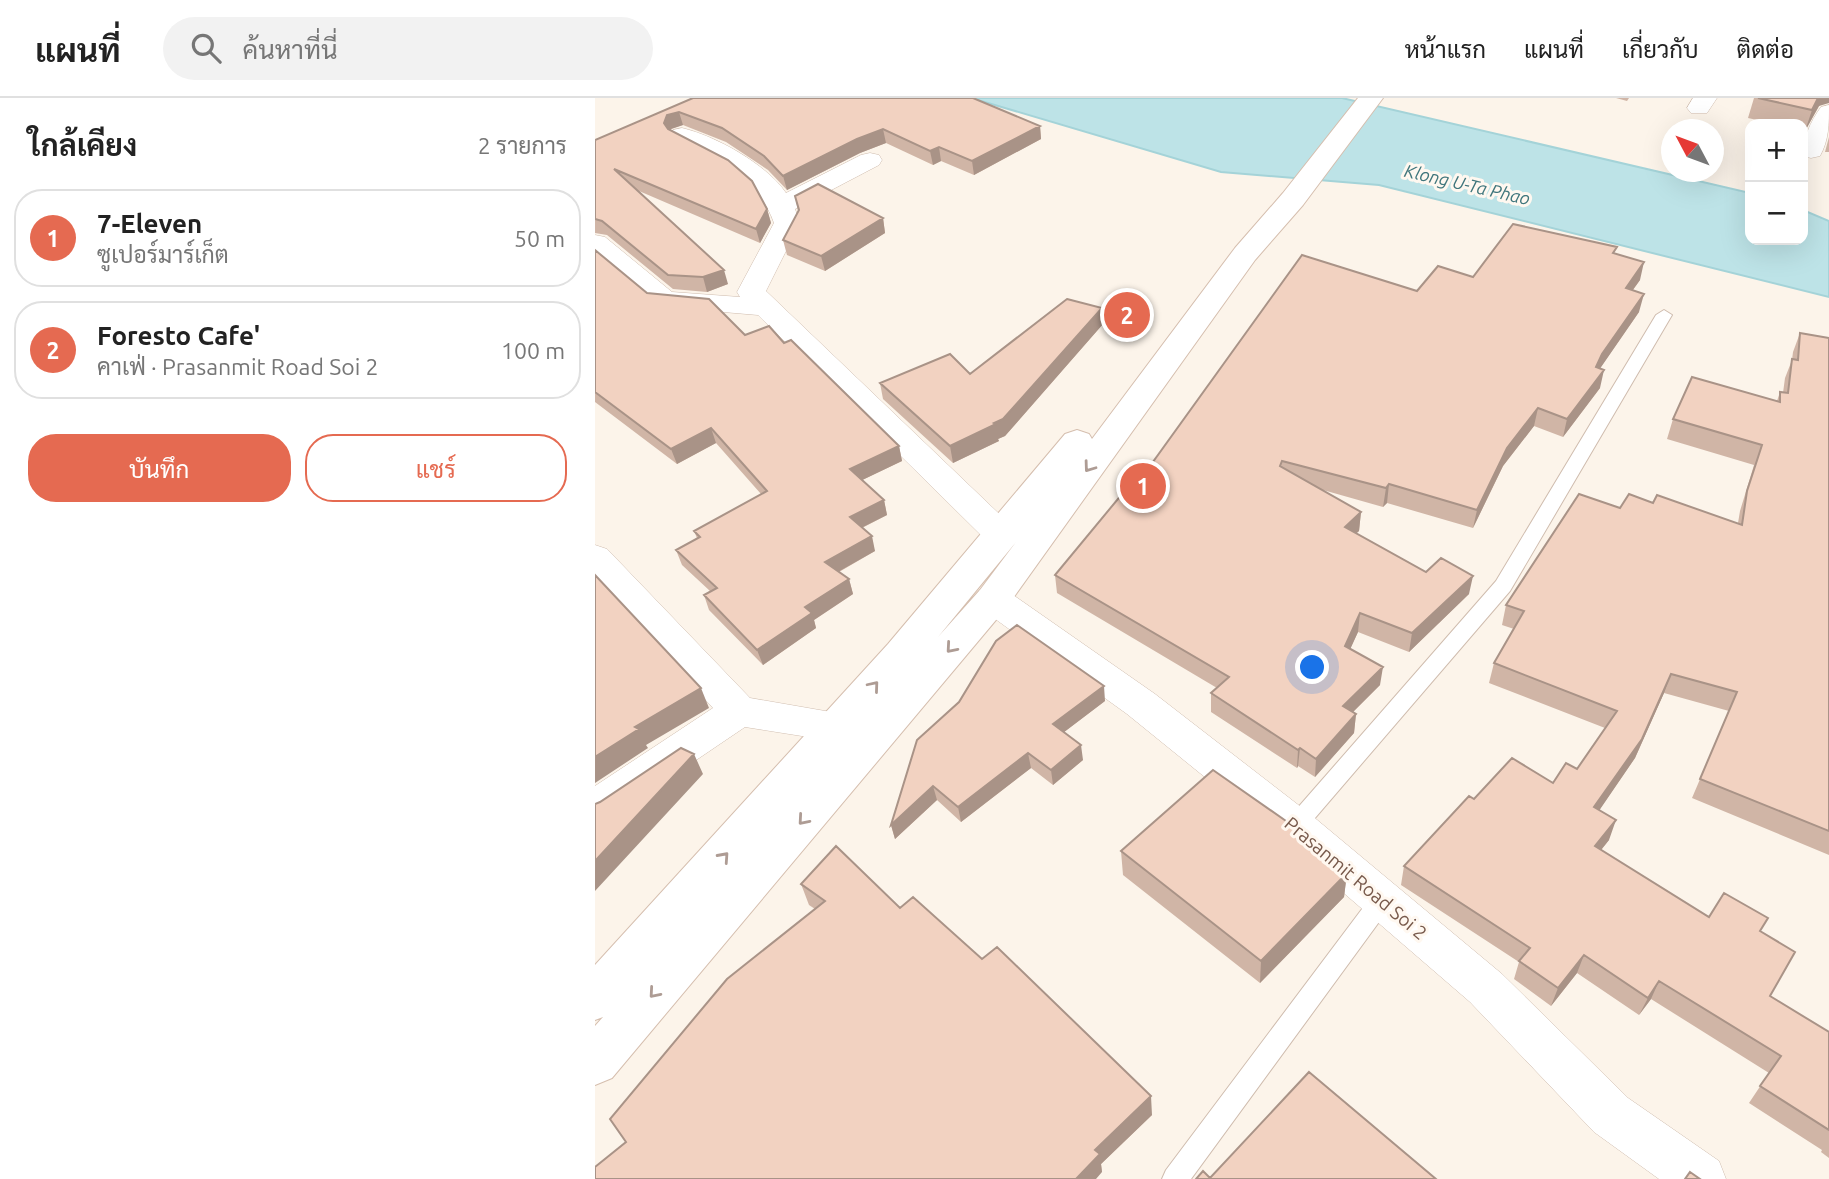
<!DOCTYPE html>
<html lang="th">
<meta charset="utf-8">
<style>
:root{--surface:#fff;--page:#f2f2f2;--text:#222;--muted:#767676;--line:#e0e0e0;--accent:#e56a51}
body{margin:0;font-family:Ubuntu,Sarabun,sans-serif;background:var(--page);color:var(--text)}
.controls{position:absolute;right:21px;top:21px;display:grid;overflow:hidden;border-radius:14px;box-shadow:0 7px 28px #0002}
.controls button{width:63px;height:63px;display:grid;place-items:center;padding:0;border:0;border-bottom:2px solid var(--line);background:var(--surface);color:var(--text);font:35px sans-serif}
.compass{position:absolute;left:1066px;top:21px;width:63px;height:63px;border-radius:50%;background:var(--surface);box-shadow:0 7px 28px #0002;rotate:311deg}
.you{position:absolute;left:718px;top:570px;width:24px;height:24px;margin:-18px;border:5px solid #fff;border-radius:50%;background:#1a73e8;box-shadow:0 0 0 10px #1a73e833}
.badge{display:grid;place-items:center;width:46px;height:46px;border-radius:50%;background:var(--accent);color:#fff;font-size:23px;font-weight:700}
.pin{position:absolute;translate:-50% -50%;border:4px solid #fff;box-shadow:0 2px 7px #0006}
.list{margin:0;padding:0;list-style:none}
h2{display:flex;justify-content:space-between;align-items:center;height:91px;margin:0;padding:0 28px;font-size:30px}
h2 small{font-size:23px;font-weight:400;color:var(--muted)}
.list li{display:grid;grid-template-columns:46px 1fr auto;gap:21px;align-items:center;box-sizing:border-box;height:98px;margin:0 14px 14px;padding:0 14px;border:2px solid var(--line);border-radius:28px}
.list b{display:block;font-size:26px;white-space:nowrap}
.list p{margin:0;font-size:23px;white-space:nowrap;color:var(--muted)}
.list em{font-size:23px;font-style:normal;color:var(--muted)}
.actions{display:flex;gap:14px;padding:21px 28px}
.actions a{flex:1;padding:16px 0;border:2px solid var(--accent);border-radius:28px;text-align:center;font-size:24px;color:var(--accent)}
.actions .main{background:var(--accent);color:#fff}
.icon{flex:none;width:38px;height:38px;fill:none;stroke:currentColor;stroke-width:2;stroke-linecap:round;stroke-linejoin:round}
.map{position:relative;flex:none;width:1234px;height:1081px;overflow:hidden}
header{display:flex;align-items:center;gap:42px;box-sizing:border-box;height:98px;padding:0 35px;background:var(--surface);border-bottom:2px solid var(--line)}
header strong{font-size:33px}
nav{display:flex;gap:38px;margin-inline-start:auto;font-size:24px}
.search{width:490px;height:63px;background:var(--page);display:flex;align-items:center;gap:18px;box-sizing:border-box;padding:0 24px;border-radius:38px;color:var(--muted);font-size:26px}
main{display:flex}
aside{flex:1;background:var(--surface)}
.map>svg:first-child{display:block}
.water{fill:#bde3e7;stroke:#a4d3d8;stroke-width:2}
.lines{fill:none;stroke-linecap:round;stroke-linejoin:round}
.lane-casing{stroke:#cfbcae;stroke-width:2}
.street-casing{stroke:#cfbcae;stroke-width:1}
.secondary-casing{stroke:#d5beae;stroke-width:2}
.lane{fill:#fff;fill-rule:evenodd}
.street{fill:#fff;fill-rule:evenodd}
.secondary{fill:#fff;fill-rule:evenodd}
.wall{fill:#d0b5a6}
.shaded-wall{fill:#a99387}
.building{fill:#f2d2c1;stroke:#a99387;stroke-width:2}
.oneway{stroke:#ae9c94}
.labels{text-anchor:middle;stroke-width:6;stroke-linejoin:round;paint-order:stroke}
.far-water-label{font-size:18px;font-style:italic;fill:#40767c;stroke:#fff8f0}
.street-label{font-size:19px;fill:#785a4c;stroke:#fff8f0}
</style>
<header>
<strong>แผนที่</strong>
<div class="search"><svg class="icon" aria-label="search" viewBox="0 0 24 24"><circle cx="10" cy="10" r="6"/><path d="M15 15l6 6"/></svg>ค้นหาที่นี่</div>
<nav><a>หน้าแรก</a><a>แผนที่</a><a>เกี่ยวกับ</a><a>ติดต่อ</a></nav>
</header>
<main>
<aside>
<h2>ใกล้เคียง<small>2 รายการ</small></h2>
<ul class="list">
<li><span class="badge">1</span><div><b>7-Eleven</b><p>ซูเปอร์มาร์เก็ต</p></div><em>50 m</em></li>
<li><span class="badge">2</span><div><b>Foresto Cafe'</b><p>คาเฟ่ · Prasanmit Road Soi 2</p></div><em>100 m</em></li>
</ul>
<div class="actions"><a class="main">บันทึก</a><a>แชร์</a></div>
</aside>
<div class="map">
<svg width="1234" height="1081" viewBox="0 0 1234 1081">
<rect width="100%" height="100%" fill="#fcf4ea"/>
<!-- water -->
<path class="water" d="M 376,0 L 747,0 L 1155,95 L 1155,142 L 1208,142 L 1208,112 L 1234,123 L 1234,199 L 784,87 L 626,74 Z"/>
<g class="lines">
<!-- lane casing -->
<g class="lane-casing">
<path id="lane" d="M 1069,212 L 1077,217 L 915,493 L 708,734 L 700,737 L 692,734 L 689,728 L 692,722 L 901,483 L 1061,217 Z
M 787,792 L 795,795 L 798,802 L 795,809 L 596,1081 L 567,1081 L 571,1072 L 779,795 Z"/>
</g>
<!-- street casing -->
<g class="street-casing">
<path id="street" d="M 1098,0 L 1122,0 L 1112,15 L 1096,15 L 1092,10 Z
M 1234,7 C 1234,26 1234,42 1225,58 L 1216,60 L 1208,58 C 1208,41 1215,24 1226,9 Z
M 87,30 C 121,38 171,66 191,95 L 266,57 L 275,55 L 284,57 L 287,62 L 284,67 L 200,111 L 205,125 L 171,193 L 419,430 L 424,438 L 419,446 L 407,450 L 395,446 L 163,217 L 59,208 L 0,159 L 0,137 L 10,139 L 77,194 L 145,199 L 142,194 L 179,125 C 163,79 120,62 78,42 L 75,37 L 78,32 Z
M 0,447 L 12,451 L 155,600 L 259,618 L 264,629 L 259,640 L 245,644 L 150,629 L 14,721 L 0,726 L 0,688 L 118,610 L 0,481 Z
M 398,488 L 411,492 L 560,596 L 715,716 L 907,876 L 1033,1000 L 1124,1063 L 1131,1081 L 1064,1081 L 999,1034 L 875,904 L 685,740 L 532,616 L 385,510 L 380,501 L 385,492 Z"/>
</g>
<!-- secondary casing -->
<g class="secondary-casing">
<path id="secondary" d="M 763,0 L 788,0 L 708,107 L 660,162 L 411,510 L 17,980 L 0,987 L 0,928 L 8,919 L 0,922 L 0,867 L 293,546 L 470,336 L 482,332 L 494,336 L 497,341 L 640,150 L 688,95 ZM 421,444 L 385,492 L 343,539 Z"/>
</g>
<!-- lane -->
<use href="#lane" class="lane"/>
<!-- street -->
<use href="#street" class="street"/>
<!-- secondary -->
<use href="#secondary" class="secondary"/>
</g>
<!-- wall -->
<path class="wall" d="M 98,0 L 445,28 L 446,41 L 379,77 L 346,63 L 338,67 L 291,45 L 265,55 L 192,92 L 173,72 L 131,44 L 88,27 L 76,31 L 75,32 L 172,111 L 176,125 L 165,145 L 44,93 L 133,186 L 112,194 L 78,191 L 12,137 L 0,135 L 0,42 Z
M 1021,0 L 1034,0 L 1032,3 Z
M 1159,0 L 1234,0 L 1224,8 L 1210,33 L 1208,33 L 1208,26 L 1180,26 L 1153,20 Z
M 1234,39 L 1234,54 L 1230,54 Z
M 200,98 L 288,120 L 290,135 L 230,173 L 192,157 L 188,142 L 203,113 Z
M 0,152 L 52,195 L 150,237 L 189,245 L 304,348 L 307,363 L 267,382 L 289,402 L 292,417 L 267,430 L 280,453 L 244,474 L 254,481 L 258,496 L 219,522 L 221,530 L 168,567 L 114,512 L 109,497 L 115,493 L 87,467 L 81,452 L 102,440 L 99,433 L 166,396 L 121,345 L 82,366 L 0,304 Z
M 1020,156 L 1045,182 L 1038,192 L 1044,214 L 1005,270 L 1005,290 L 968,339 L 939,328 L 908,368 L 878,430 L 792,405 L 788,409 L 728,392 L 766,414 L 764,433 L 761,435 L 831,474 L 874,496 L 814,554 L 763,534 L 755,551 L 785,587 L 758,614 L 761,616 L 759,635 L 720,679 L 703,668 L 702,670 L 616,614 L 616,595 L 622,590 L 462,495 L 460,477 L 542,386 L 822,193 L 878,179 Z
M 507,210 L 508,226 L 410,338 L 403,341 L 404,343 L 358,365 L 288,301 L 285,285 L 375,276 Z
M 1205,235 L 1234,653 L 1234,757 L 1097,700 L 1134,613 L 1069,595 L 1040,660 L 1004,712 L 1014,742 L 1006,752 L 1114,819 L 1165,834 L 1175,898 L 1234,934 L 1234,1060 L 1226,1054 L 1227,1052 L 1154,1005 L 1174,975 L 1056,901 L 1044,917 L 982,875 L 956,908 L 919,881 L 924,864 L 806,787 L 809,768 L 879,701 L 958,685 L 982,671 L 1010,630 L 894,585 L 899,565 L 919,531 L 907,527 L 911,507 L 1025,410 L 1058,405 L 1143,425 L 1145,413 L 1159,367 L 1072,341 L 1078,321 L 1182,303 L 1185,294 L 1188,295 L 1190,280 L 1197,262 L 1198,254 Z
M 510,603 L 469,634 L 488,662 L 458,687 L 436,670 L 366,724 L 342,702 L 300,741 L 296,727 L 322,642 Z
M 526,753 L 752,775 L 749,799 L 665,885 L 528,777 Z
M 206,786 L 305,810 L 557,1017 L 506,1066 L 507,1074 L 31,1044 L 220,811 L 214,807 Z"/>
<!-- shaded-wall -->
<path class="shaded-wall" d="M 1223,0 L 1234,0 L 1234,5 L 1224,8 L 1210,33 L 1217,12 Z
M 84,14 L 88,27 L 76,31 L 73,38 L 69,25 L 72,17 Z
M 445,28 L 446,41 L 379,77 L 377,63 Z
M 288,31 L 291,45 L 265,55 L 192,92 L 188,78 L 262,41 Z
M 344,49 L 346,63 L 338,67 L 335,53 Z
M 172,111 L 176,125 L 165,145 L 161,131 Z
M 288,120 L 290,135 L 230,173 L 226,158 Z
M 1049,164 L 1045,182 L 1026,208 L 1031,190 Z
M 129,172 L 133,186 L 112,194 L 108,179 Z
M 1049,196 L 1044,214 L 1002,275 L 1001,269 L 1007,256 Z
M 507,210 L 508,226 L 410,338 L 403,341 L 404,343 L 358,365 L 355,348 L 399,325 Z
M 1009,272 L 1005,290 L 968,339 L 972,321 Z
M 943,310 L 939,328 L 908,368 L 878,430 L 882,412 L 912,350 Z
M 116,330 L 121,345 L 82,366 L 76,351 Z
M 304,348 L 307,363 L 259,386 L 255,371 Z
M 794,386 L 792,405 L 788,409 L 791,390 Z
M 289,402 L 292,417 L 258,434 L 255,419 Z
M 766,414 L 764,433 L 748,448 L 750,429 Z
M 277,438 L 280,453 L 234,479 L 230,464 Z
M 878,478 L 874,496 L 814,554 L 817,535 Z
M 254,481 L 258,496 L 219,522 L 221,530 L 168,567 L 162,552 L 210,509 Z
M 765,515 L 763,534 L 748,567 L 750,548 Z
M 788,569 L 785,587 L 746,626 L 748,608 Z
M 1076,576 L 1069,595 L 1040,660 L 993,729 L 999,709 Z
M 509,588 L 510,603 L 460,641 L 458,626 Z
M 106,590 L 114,610 L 51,647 L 53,650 L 0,685 L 0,659 L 40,629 Z
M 761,616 L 759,635 L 720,679 L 721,661 Z
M 486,647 L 488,662 L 458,687 L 456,672 Z
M 705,650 L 703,668 L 702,670 L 703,652 Z
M 433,655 L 436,670 L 366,724 L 363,709 Z
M 99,656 L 108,676 L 0,793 L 0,763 Z
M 338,688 L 342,702 L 300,741 L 296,727 Z
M 1021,722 L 1014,742 L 994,767 L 1000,748 Z
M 752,775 L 749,799 L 665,885 L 666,863 Z
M 989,857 L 982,875 L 956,908 L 963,890 Z
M 1064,883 L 1056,901 L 1044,917 L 1053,900 Z
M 556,998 L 557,1017 L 506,1066 L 507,1074 L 501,1081 L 481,1081 L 500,1052 Z"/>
<!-- building -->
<path class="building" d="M 98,0 L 378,0 L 445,28 L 377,63 L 344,49 L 335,53 L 288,31 L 262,41 L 188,78 L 169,58 L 127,30 L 84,14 L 72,17 L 69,25 L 73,31 L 133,62 L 157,83 L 172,111 L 161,131 L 19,71 L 129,172 L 108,179 L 73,177 L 7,123 L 0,121 L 0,42 Z
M 1163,0 L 1223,0 L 1217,12 Z
M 223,86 L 288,120 L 226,158 L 188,142 L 204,112 L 200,98 Z
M 918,126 L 1022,149 L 1018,155 L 1049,164 L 1031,190 L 1049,196 L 1007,256 L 1001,269 L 1009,272 L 972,321 L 943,310 L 912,350 L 882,412 L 794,386 L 791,390 L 687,363 L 685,368 L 766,414 L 750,429 L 831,474 L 846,460 L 878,478 L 817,535 L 765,515 L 750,548 L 788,569 L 748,608 L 761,616 L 721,661 L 705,650 L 703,652 L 616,595 L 634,579 L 460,477 L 537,384 L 542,386 L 707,157 L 822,193 L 843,168 L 878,179 Z
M 0,152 L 52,195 L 114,201 L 150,237 L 174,228 L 189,245 L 196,242 L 304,348 L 255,371 L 289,402 L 255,419 L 277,438 L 230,464 L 254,481 L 210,509 L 217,515 L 162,552 L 109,497 L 122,490 L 81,452 L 105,439 L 99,433 L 172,393 L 116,330 L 76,351 L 0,294 Z
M 472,201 L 507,210 L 408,321 L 399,325 L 401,326 L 355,348 L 285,285 L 355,256 L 375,276 Z
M 1205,235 L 1234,240 L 1234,733 L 1105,681 L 1142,594 L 1076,576 L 1047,641 L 999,709 L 1021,722 L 1000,748 L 1114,819 L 1129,795 L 1173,820 L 1165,833 L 1200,854 L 1175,898 L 1234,934 L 1234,1032 L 1165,988 L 1186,958 L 1064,883 L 1053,900 L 989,857 L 963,890 L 924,863 L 935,850 L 809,768 L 874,698 L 879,701 L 917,660 L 958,685 L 971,665 L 982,671 L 1022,613 L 899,565 L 929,513 L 911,507 L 984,396 L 1025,410 L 1034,396 L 1058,405 L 1062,397 L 1147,427 L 1152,393 L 1167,347 L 1078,321 L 1097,279 L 1185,304 L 1185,294 L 1193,295 L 1197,261 L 1203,262 Z
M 0,477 L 106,590 L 40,629 L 44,631 L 0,659 Z
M 422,527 L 509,588 L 458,626 L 486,647 L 456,672 L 433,655 L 363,709 L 338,688 L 296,727 L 322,642 L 364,604 L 401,543 Z
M 86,650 L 99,656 L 0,763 L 0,706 L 5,704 Z
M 618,672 L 691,723 L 752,775 L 666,863 L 526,753 Z
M 241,748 L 305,810 L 318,799 L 387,861 L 402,849 L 556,998 L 500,1052 L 505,1056 L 481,1081 L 0,1081 L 0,1069 L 31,1044 L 15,1021 L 132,881 L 230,803 L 206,786 Z
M 714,974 L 841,1081 L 601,1081 L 608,1073 L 615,1080 Z
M 1095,1074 L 1105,1081 L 1090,1081 Z"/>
<!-- one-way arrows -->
<defs><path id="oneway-chevron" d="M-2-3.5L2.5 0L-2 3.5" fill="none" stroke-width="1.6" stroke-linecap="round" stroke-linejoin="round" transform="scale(1.75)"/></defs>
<g class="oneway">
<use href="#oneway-chevron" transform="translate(494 369) rotate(126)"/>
<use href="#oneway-chevron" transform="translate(356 550) rotate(131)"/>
<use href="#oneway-chevron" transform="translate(279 588) rotate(-50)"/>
<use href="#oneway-chevron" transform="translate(208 722) rotate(131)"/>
<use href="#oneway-chevron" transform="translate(129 759) rotate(-48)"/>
<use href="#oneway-chevron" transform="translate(59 895) rotate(131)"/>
</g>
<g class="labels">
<!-- far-water labels -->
<g class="far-water-label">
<text transform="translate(872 87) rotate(13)" y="6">Klong U-Ta Phao</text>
</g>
<!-- street labels -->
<g class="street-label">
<text transform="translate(761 780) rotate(40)" y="7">Prasanmit Road Soi 2</text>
</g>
</g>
</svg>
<div class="controls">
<button>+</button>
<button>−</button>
</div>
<svg class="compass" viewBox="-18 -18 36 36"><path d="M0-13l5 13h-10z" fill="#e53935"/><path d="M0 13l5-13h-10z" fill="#767676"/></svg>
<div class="you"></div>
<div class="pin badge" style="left:548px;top:388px">1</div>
<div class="pin badge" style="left:532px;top:217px">2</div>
</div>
</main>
